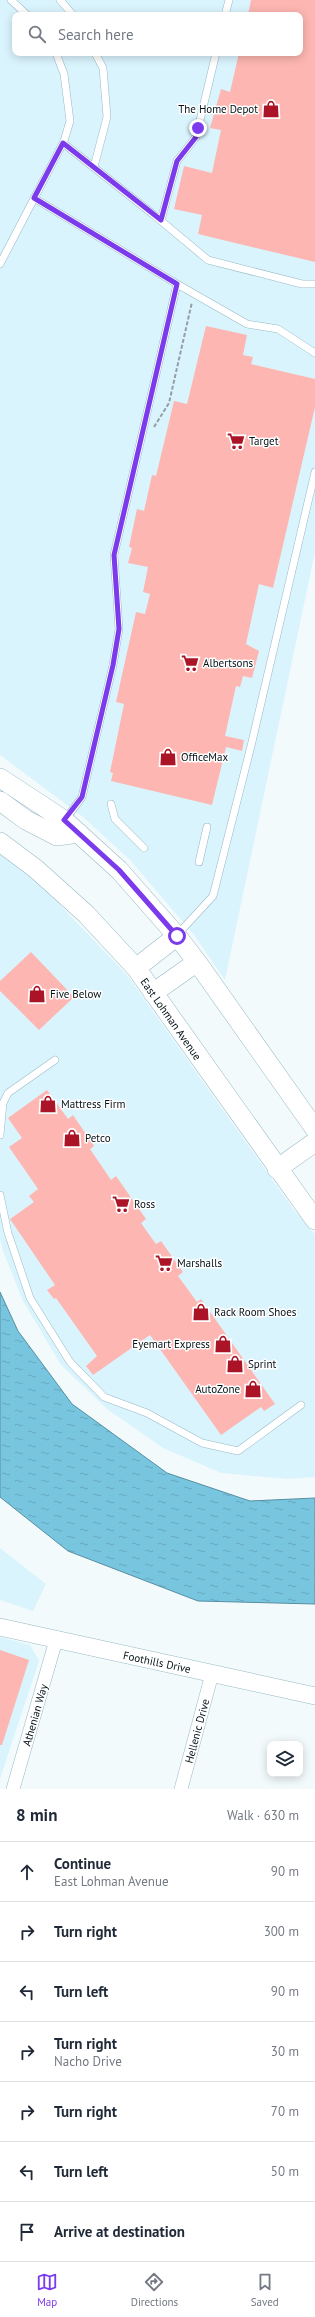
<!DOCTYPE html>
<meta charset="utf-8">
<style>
:root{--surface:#fff;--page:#f2f2f3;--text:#1f2937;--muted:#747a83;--line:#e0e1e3;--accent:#7c3aed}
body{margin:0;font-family:"PT Sans",sans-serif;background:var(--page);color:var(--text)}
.controls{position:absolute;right:12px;bottom:12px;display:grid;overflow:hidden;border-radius:8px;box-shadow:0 2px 10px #0003}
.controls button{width:36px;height:36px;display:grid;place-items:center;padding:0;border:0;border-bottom:1px solid var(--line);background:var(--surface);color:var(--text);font:20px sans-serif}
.stop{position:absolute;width:12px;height:12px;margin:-9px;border:3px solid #7c3aed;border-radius:50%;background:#fff}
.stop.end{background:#7c3aed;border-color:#fff;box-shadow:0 1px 4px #0008}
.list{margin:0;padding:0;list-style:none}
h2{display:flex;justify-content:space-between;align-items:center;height:52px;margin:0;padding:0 16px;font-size:17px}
h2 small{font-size:13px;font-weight:400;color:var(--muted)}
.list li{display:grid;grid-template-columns:26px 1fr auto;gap:12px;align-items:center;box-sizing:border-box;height:60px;padding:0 16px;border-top:1px solid var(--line)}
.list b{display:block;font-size:15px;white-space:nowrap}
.list p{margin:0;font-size:13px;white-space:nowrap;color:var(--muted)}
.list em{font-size:13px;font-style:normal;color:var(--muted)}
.icon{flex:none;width:22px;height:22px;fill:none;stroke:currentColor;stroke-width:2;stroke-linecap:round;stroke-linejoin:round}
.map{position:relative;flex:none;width:315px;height:1789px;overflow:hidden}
.search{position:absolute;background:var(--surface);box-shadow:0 2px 10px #0003;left:12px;right:12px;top:12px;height:44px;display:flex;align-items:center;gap:10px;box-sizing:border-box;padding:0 14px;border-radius:8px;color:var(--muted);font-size:15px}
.sheet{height:472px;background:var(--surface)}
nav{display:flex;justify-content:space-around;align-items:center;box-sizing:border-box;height:56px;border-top:1px solid var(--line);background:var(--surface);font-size:11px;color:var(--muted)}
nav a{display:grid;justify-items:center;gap:2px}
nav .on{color:var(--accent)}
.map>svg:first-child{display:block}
.built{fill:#daf4fe;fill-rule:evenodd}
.water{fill:url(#water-ripples);stroke:#568fa3}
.building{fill:#fdb6b1}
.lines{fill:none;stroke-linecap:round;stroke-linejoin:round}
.service-casing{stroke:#97b9c5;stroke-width:8}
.minor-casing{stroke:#97b9c5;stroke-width:14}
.tertiary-casing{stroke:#97b9c5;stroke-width:18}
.secondary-casing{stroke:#97b9c5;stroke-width:20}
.path{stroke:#959ea2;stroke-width:2;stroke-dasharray:4 2;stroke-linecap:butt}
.service{stroke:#fff;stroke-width:7}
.minor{stroke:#fff;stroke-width:13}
.tertiary{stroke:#fff;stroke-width:17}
.secondary{stroke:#fff;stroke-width:19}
.route{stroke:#7c3aed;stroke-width:5}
.labels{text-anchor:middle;stroke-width:3;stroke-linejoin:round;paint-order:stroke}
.poi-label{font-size:11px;fill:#051116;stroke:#fff;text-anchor:start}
.street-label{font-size:11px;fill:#051116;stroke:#fff}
</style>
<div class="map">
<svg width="315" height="1789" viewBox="0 0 315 1789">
<defs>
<pattern id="water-ripples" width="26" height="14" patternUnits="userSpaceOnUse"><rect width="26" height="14" fill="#78c5df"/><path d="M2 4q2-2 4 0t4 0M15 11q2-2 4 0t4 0" fill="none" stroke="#66a8bf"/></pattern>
</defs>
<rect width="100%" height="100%" fill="#f3fafc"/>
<!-- built -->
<path class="built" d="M 0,0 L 315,0 L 315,552 L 225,980 L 194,935 L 130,860 L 83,817 L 0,755 ZM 15,15 L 300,15 L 300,53 L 15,53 Z
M 0,854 L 42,886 L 128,976 L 294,1210 L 315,1234 L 315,1477 L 288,1479 L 221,1473 L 163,1448 L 107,1409 L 61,1365 L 23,1301 L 3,1251 L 0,1239 Z
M 0,1548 L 46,1584 L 33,1611 L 0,1600 Z
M 0,1637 L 30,1645 L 39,1661 L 0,1779 Z"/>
<!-- water -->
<path class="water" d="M 0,1292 L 18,1331 L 72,1404 L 167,1473 L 250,1501 L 315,1498 L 315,1604 L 198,1601 L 68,1551 L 0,1497 Z"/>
<!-- building -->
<path class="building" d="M 251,0 L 315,0 L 315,262 L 198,234 L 202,215 L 174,209 L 184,166 L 212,173 L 221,130 L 210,128 L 221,89 L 230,92 L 239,53 L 300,53 L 300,15 L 248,15 Z
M 206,326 L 247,335 L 243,355 L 253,357 L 251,364 L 315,379 L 315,407 L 273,588 L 259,584 L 246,644 L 259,651 L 252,678 L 243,676 L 240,687 L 236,686 L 225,736 L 244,740 L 242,751 L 226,747 L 212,805 L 111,781 L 113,773 L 110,772 L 124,704 L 116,702 L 136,612 L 145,614 L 150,594 L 143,592 L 148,567 L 128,563 L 132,548 L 129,547 L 137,509 L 144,511 L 152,475 L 156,476 L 174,401 L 187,404 Z
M 31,952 L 74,997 L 39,1030 L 0,991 L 0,981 Z
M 47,1090 L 68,1119 L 73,1115 L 94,1146 L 90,1149 L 111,1180 L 116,1176 L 146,1219 L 141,1223 L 148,1233 L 156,1244 L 161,1241 L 183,1272 L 178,1276 L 197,1302 L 201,1299 L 275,1404 L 264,1411 L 261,1407 L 221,1435 L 150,1335 L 93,1375 L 86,1366 L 97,1356 L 56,1298 L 54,1299 L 47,1290 L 55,1285 L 10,1219 L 34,1202 L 29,1196 L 38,1189 L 9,1147 L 22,1138 L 8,1118 Z
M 0,1650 L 29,1660 L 2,1745 L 0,1745 Z"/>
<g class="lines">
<!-- service casing -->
<g class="service-casing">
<path id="service" d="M 11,0 L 27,15
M 60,0 L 73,15
M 225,15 L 229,0
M 63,143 L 154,215 L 208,260 L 302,284 L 315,284
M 94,167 L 107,117 L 103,68 L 95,53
M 34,198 L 177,284 L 114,555 L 119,629 L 113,665 L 82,797 L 65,820
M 161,220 L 177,161 L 196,137 L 216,53
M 0,264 L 64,141 L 70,121 L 64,74 L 56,53
M 177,284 L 247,324 L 278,329 L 315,353
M 111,804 L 115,819 L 144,848
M 199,862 L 207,827
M 177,935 L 213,896 L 251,746 L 315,472
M 0,1135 L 3,1103 L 8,1093 L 55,1060
M 0,1195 L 8,1233 L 30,1298 L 70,1362 L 104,1397 L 147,1413 L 202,1443 L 238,1451 L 301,1405"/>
</g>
<!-- minor casing -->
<g class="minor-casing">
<path id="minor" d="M 13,1789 L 56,1640
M 181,1789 L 212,1674"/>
</g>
<!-- tertiary casing -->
<g class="tertiary-casing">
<path id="tertiary" d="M 0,1627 L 315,1696"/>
</g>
<!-- secondary casing -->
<g class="secondary-casing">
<path id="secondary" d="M 0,778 L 64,820 L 119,870 L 177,936 L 197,962 L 315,1129
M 0,801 L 26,820 L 57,836 L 79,833
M 0,842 L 36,869 L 86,914 L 136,968 L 315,1220
M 136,968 L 177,936
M 153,993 L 197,962
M 277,1169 L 315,1142"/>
</g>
<!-- path -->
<path class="path" d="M 154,427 L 169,403 L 192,302"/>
<!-- service -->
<use href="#service" class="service"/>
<!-- minor -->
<use href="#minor" class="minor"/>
<!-- tertiary -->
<use href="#tertiary" class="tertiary"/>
<!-- secondary -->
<use href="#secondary" class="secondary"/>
</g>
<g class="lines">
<!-- route -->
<path class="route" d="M 177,936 L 119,870 L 64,820 L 82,797 L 113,665 L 119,629 L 114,555 L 177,284 L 34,198 L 63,143 L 161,220 L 177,161 L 196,137 L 198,128"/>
</g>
<!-- icons -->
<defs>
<g id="shop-bare" transform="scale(1.38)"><path d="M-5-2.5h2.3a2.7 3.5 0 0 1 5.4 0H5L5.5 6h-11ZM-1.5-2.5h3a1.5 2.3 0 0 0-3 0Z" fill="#aa1426" stroke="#fff" stroke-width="2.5" paint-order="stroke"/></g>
<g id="supermarket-bare" transform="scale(1.38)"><path d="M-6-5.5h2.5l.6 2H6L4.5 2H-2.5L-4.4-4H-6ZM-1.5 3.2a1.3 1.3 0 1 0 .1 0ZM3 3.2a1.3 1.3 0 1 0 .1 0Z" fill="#aa1426" stroke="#fff" stroke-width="2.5" paint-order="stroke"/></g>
</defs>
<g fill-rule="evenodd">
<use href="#shop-bare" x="271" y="109"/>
<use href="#supermarket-bare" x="236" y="441"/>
<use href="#supermarket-bare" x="190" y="663"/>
<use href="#shop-bare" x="168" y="757"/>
<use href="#shop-bare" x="37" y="994"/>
<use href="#shop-bare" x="48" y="1104"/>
<use href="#shop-bare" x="72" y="1138"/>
<use href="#supermarket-bare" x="121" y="1204"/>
<use href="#supermarket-bare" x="164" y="1263"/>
<use href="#shop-bare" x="201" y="1312"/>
<use href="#shop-bare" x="223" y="1344"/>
<use href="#shop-bare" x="235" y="1364"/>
<use href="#shop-bare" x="253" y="1389"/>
</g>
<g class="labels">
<!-- poi labels -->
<g class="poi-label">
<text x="258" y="113" text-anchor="end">The Home Depot</text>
<text x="249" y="445">Target</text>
<text x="203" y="667">Albertsons</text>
<text x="181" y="761">OfficeMax</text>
<text x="50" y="998">Five Below</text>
<text x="61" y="1108">Mattress Firm</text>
<text x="85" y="1142">Petco</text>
<text x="134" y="1208">Ross</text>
<text x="177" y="1267">Marshalls</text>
<text x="214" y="1316">Rack Room Shoes</text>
<text x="210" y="1348" text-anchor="end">Eyemart Express</text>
<text x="248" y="1368">Sprint</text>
<text x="240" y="1393" text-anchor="end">AutoZone</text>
</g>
<!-- street labels -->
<g class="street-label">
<text transform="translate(171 1019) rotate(55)" y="4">East Lohman Avenue</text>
<text transform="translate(157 1662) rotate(12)" y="4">Foothills Drive</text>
<text transform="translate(35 1715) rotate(-74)" y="4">Athenian Way</text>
<text transform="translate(197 1731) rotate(-75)" y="4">Hellenic Drive</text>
</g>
</g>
</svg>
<div class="controls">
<button><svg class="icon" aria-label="layers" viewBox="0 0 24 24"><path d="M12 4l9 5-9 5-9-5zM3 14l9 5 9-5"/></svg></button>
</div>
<div class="stop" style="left:177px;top:936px"></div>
<div class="stop end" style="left:198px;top:128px"></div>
<div class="search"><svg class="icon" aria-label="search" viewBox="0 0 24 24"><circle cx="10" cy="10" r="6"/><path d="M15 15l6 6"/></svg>Search here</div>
</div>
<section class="sheet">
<h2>8 min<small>Walk · 630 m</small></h2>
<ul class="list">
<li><svg class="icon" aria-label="ahead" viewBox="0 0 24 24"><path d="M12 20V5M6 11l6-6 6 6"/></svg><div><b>Continue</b><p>East Lohman Avenue</p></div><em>90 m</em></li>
<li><svg class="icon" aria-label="right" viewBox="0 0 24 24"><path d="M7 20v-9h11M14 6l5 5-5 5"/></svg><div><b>Turn right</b></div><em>300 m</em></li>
<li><svg class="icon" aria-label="left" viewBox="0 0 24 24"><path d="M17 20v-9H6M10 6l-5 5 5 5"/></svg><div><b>Turn left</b></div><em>90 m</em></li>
<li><svg class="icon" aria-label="right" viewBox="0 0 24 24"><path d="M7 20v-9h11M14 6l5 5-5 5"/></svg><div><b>Turn right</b><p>Nacho Drive</p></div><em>30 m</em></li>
<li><svg class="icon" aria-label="right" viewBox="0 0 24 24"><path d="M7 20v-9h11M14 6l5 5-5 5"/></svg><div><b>Turn right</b></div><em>70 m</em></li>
<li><svg class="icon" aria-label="left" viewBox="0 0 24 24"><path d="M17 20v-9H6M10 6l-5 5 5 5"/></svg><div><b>Turn left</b></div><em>50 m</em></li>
<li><svg class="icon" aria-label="arrive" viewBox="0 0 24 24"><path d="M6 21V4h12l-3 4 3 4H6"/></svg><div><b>Arrive at destination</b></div></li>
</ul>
</section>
<nav>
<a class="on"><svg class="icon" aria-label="map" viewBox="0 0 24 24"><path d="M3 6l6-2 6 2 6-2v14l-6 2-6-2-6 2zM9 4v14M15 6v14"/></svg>Map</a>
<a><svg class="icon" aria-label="directions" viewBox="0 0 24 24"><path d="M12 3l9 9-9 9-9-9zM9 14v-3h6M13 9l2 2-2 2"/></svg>Directions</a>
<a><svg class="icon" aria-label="saved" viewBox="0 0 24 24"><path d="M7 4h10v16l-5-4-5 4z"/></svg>Saved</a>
</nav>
